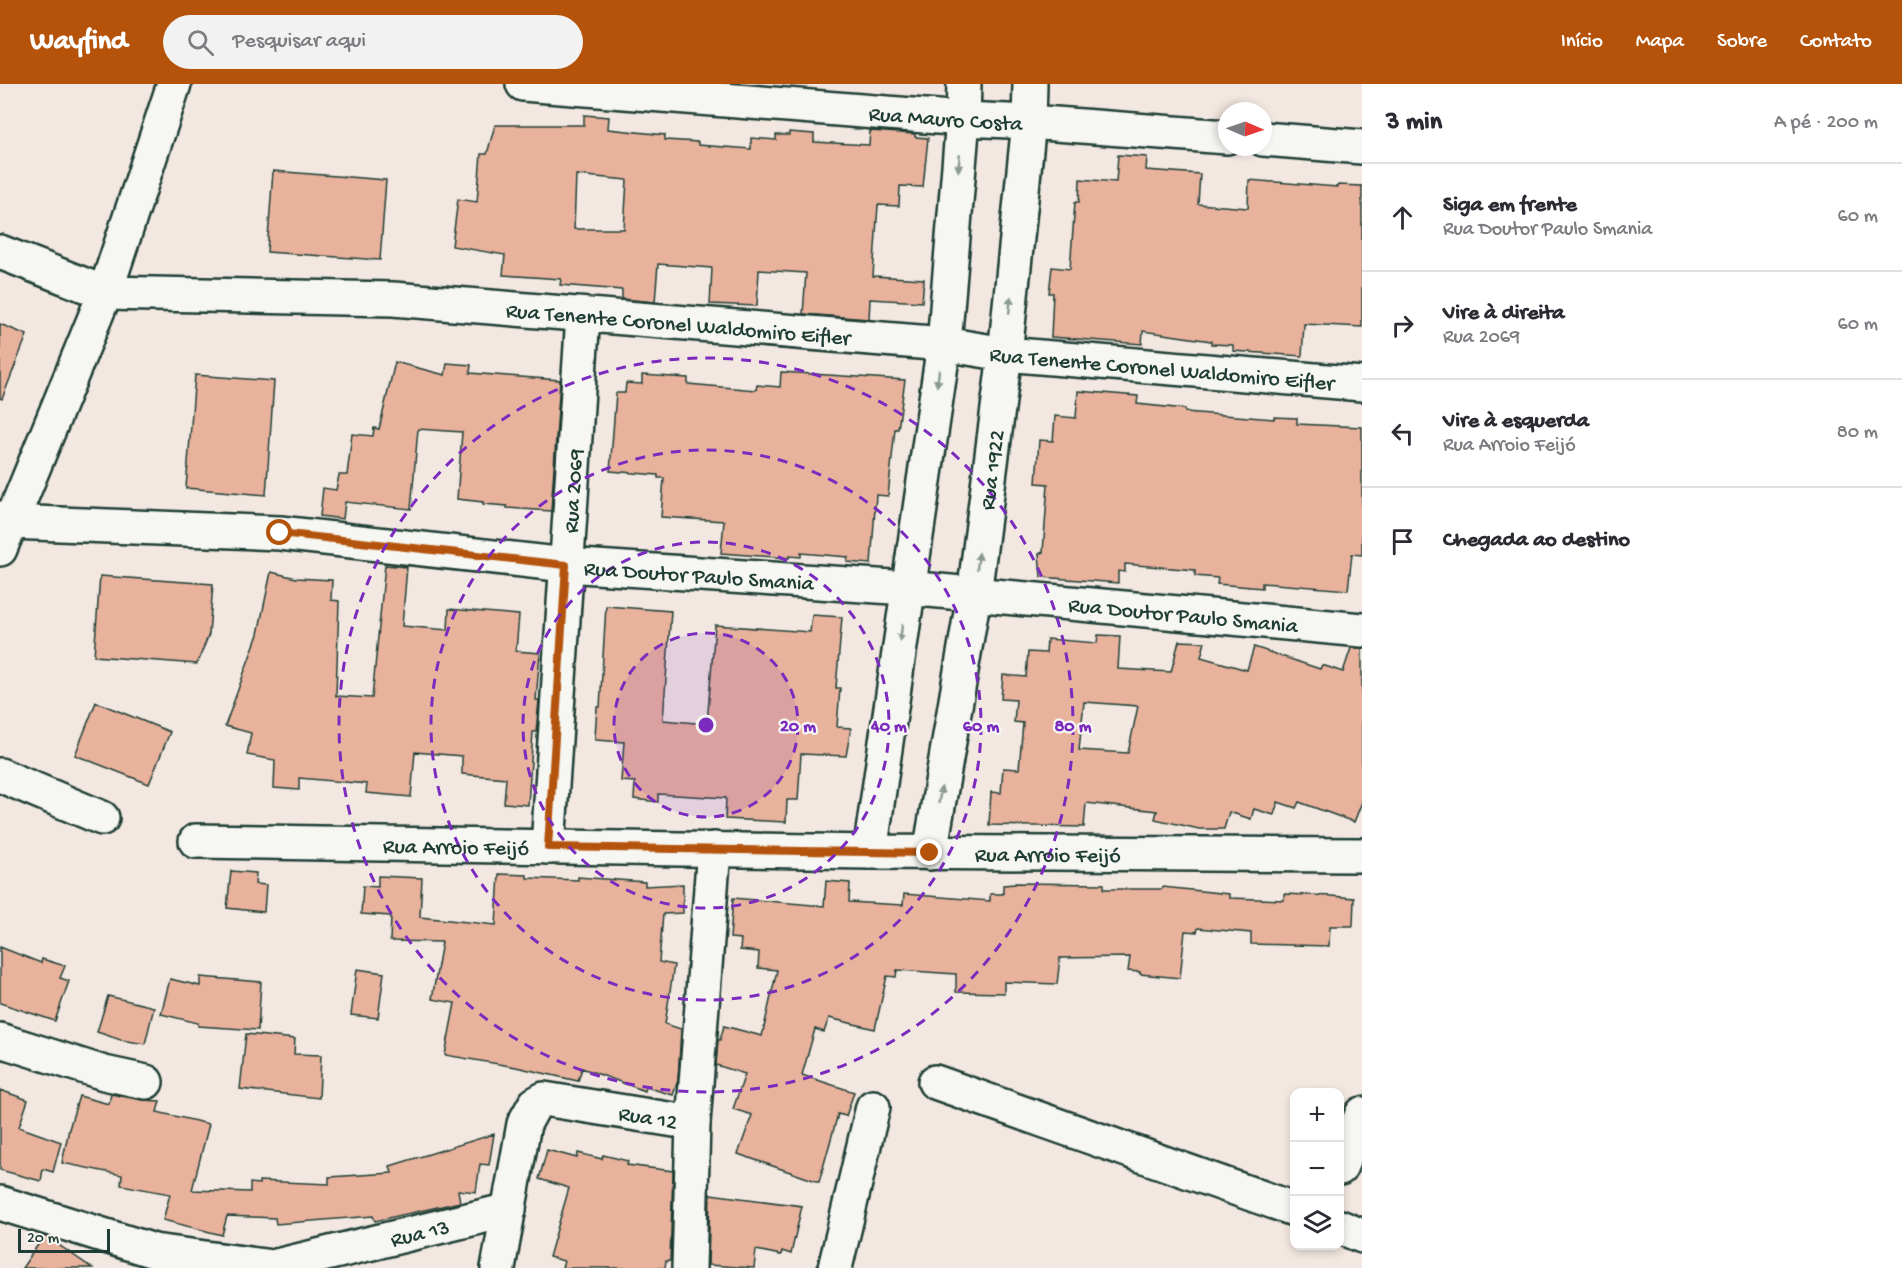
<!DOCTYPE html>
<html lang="pt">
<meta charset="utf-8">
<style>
:root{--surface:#fff;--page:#f2f2f3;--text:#2b2b33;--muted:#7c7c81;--line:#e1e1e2;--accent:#b45309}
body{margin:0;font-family:"Gochi Hand",sans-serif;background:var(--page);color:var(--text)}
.controls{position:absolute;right:18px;bottom:18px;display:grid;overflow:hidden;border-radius:12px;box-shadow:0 3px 9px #0003}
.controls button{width:54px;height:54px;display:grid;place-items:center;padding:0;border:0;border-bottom:2px solid var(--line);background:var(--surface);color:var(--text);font:30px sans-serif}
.compass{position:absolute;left:1218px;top:18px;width:54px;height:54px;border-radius:50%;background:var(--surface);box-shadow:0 3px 9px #0003;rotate:92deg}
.scale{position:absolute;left:18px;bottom:15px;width:92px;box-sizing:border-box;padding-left:6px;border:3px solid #1f3d34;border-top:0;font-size:16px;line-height:21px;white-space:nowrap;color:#1f3d34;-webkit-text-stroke:4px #f6f6f2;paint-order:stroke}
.stop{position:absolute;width:18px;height:18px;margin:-14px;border:4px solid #b45309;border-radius:50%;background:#fff}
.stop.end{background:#b45309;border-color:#fff;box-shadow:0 2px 6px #0008}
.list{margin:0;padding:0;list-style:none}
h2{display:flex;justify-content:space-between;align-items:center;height:78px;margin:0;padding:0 24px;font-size:26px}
h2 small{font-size:20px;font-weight:400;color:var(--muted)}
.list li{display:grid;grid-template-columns:39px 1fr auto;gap:18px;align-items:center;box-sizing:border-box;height:108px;padding:0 24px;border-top:2px solid var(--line)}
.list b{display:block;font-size:22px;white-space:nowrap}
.list p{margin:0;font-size:20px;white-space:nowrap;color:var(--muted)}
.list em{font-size:20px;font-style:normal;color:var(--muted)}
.icon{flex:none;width:33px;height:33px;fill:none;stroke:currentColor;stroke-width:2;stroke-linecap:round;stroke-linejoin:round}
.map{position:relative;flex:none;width:1362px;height:1184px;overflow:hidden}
header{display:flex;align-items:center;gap:36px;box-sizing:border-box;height:84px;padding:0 30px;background:var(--accent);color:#fff}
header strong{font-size:28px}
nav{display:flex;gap:33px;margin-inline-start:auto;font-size:21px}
.search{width:420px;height:54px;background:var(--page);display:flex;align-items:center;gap:15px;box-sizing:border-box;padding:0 21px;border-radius:33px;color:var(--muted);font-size:22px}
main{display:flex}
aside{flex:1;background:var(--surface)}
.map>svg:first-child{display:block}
.building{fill:#e8b29d;stroke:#1f3d34;stroke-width:1.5;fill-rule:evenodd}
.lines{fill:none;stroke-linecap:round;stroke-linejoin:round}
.street-casing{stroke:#1f3d34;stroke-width:38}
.secondary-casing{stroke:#1f3d34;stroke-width:38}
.street{stroke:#f6f6f2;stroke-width:33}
.secondary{stroke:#f6f6f2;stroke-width:33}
.oneway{fill:#8a9a93}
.route{stroke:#b45309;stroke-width:8}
.ring{fill:none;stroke:#7b2cbf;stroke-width:3;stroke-dasharray:10 8}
.labels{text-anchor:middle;stroke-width:4.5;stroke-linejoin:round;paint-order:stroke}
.street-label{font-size:22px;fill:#1f3d34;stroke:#f6f6f2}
.centre{fill:#7b2cbf;stroke:#f6f6f2;stroke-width:3}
.ring-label{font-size:18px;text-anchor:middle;font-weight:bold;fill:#7b2cbf;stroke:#f6f6f2;stroke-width:4.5;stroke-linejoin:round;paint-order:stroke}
</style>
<header>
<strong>Wayfind</strong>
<div class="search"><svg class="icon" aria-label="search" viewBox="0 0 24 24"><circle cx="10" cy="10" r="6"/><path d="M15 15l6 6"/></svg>Pesquisar aqui</div>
<nav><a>Início</a><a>Mapa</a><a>Sobre</a><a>Contato</a></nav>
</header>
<main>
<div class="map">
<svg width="1362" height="1184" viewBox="0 0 1362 1184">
<rect width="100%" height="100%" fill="#f3e8e1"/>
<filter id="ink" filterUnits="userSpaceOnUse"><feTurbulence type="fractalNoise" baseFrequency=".0167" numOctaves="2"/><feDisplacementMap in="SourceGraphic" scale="12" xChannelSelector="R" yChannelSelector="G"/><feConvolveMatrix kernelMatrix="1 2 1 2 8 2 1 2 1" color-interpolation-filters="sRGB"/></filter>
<g filter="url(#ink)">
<!-- building -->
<path class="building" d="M 584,31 L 609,33 L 608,45 L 665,51 L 665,56 L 698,58 L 698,61 L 751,65 L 751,54 L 776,56 L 776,51 L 789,51 L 789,48 L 814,50 L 814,58 L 869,61 L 870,47 L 915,50 L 915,53 L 928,54 L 923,103 L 900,102 L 899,122 L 878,121 L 873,192 L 924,195 L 922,218 L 870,215 L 869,235 L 803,230 L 806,189 L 759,186 L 757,222 L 710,220 L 712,184 L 658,180 L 655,218 L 622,215 L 622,206 L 560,201 L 561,195 L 503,191 L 505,171 L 452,162 L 458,115 L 477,118 L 481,70 L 487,70 L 495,41 L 584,41 ZM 576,91 L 627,96 L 624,145 L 574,145 Z
M 1118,71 L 1147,73 L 1146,86 L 1200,90 L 1198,120 L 1248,124 L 1249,96 L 1337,103 L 1338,101 L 1362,102 L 1362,243 L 1304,240 L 1302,272 L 1233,267 L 1233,261 L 1211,260 L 1211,257 L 1143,247 L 1142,260 L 1051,253 L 1053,209 L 1049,209 L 1052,183 L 1070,185 L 1075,118 L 1079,118 L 1080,95 L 1116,98 Z
M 273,87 L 386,96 L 380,176 L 267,168 Z
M 0,240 L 27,251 L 2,315 L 0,314 Z
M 395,278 L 445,291 L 447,279 L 471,281 L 470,289 L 560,296 L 551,427 L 507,424 L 507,422 L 483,420 L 483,418 L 457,415 L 462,348 L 418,345 L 411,425 L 345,418 L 343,435 L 320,432 L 323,404 L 336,406 L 339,391 L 347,391 L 352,350 L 373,352 L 374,344 L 379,345 Z
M 781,288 L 905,296 L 898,345 L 895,345 L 888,412 L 876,411 L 871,480 L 847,478 L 848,473 L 801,469 L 801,473 L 789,472 L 789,474 L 721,469 L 724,437 L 661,433 L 664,394 L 658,394 L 658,391 L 610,387 L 616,309 L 625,309 L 626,299 L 642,300 L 642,291 L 688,294 L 688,300 L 756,306 L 757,301 L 780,303 Z
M 195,291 L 274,297 L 266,411 L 186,404 Z
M 1078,307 L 1138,312 L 1137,320 L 1185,325 L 1185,328 L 1274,335 L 1274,333 L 1297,334 L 1297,340 L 1362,343 L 1362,471 L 1352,470 L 1348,506 L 1262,499 L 1262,504 L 1217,500 L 1218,494 L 1195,492 L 1195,486 L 1125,480 L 1125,488 L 1118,487 L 1118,499 L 1041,493 L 1039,470 L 1043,468 L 1048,400 L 1036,399 L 1039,356 L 1053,357 L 1055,332 L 1076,334 Z
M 385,481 L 407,483 L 402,542 L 448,546 L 449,525 L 519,531 L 516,567 L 540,569 L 536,616 L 539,616 L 536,648 L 533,648 L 528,721 L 504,719 L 506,694 L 462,690 L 462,672 L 415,668 L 411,713 L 366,709 L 367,700 L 299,694 L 299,706 L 274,704 L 275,676 L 247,671 L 251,649 L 225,642 L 258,550 L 271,488 L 296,494 L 332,496 L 331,516 L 339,517 L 336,612 L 372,614 Z
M 100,492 L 213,500 L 209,550 L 197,580 L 94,572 Z
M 606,522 L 671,527 L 663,636 L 707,640 L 715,541 L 810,548 L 812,531 L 842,533 L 836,604 L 840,604 L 837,643 L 851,644 L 846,672 L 801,670 L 798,716 L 787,716 L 786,738 L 725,735 L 726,714 L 658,710 L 658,718 L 634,715 L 635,698 L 621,697 L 624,658 L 596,656 L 595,653 L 597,623 L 600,623 Z
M 1098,551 L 1120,552 L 1118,585 L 1171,588 L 1179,557 L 1205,558 L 1201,573 L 1247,586 L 1254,563 L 1320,585 L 1322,581 L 1343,588 L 1351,564 L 1362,564 L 1362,718 L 1354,738 L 1299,718 L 1296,724 L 1278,718 L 1274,731 L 1254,725 L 1251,735 L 1229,728 L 1224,745 L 1199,745 L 1155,735 L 1157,727 L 1086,719 L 1084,743 L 989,741 L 991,708 L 1001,709 L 1003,684 L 1019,685 L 1023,639 L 1014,638 L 1016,616 L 1001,615 L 1003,591 L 1026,593 L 1028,568 L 1046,569 L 1047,555 L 1097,559 ZM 1084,618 L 1138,622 L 1128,669 L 1079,666 Z
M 96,618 L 170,648 L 149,700 L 75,671 Z
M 231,787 L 256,789 L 255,800 L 266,801 L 264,828 L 227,824 Z
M 499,790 L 527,791 L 527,794 L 578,796 L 578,793 L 645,798 L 645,802 L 683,800 L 683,829 L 663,830 L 659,878 L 674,881 L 665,940 L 681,945 L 678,996 L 673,1011 L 646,1003 L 645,1007 L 582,984 L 578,997 L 516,983 L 445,971 L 455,919 L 432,915 L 442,858 L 390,857 L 391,832 L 361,830 L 363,802 L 378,803 L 378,792 L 422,794 L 420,833 L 496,841 Z
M 826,797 L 850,799 L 849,818 L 903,821 L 904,810 L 990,817 L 990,810 L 1003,810 L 1003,801 L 1015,800 L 1015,799 L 1104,800 L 1104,805 L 1162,805 L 1163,803 L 1229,810 L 1229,814 L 1284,816 L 1284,810 L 1331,812 L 1354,814 L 1353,842 L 1330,842 L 1329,862 L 1251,860 L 1251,849 L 1198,844 L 1197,848 L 1185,847 L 1180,894 L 1140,890 L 1140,888 L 1128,887 L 1130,873 L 1060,874 L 1057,900 L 1004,898 L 1004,909 L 956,908 L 956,890 L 897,886 L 896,893 L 887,892 L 875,945 L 829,934 L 824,948 L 815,945 L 802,991 L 854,1008 L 846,1032 L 838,1030 L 819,1098 L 738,1070 L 752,1031 L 733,1025 L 745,990 L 716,981 L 718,956 L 720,956 L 724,942 L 762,952 L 777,886 L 758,884 L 759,868 L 740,866 L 741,855 L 730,854 L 733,814 L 824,822 Z
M 0,863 L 41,879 L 42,875 L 65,882 L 60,894 L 69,897 L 55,937 L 0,919 Z
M 357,885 L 384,889 L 378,934 L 351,931 Z
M 200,893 L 261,898 L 258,946 L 198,942 L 198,939 L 161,930 L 170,895 L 200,902 Z
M 108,912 L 154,923 L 145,960 L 121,956 L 97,948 Z
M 246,950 L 295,955 L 294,970 L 321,971 L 319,1014 L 240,1005 Z
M 0,1006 L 28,1016 L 19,1043 L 61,1058 L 53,1088 L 43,1085 L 41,1097 L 0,1086 Z
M 111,1010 L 142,1016 L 160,1017 L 157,1028 L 209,1040 L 192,1106 L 250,1108 L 250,1099 L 259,1100 L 259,1097 L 329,1100 L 329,1093 L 392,1089 L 390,1082 L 494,1050 L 489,1081 L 480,1080 L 476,1108 L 458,1106 L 460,1118 L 375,1137 L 373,1132 L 276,1140 L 275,1134 L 227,1132 L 222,1151 L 163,1136 L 170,1110 L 121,1101 L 122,1091 L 62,1079 L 69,1045 L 79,1012 L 109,1020 Z
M 547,1066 L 577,1074 L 578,1069 L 602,1075 L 603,1071 L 628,1077 L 627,1081 L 673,1087 L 670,1177 L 666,1177 L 665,1184 L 562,1184 L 564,1177 L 549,1173 L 569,1104 L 539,1095 Z
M 710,1110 L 802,1122 L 791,1170 L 782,1167 L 781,1171 L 756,1166 L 754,1184 L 708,1181 Z
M 44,1152 L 47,1153 L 92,1184 L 22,1184 Z"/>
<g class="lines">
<!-- street casing -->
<g class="street-casing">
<g id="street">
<path id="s1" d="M 523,0 L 963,35 L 1029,38 L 1227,53"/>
<path d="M 1263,55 L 1362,63"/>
<path id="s2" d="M 0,168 L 105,209 L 393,215 L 944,260 L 1005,270 L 1362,300"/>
<path id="s3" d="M 0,434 L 10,438 L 280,449 L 566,481 L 907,504 L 1362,546"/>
<path d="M 0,465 L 105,209 L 174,0"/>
<path d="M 0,691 L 102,734"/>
<path id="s4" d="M 196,757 L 870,768"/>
<path id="s5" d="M 548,763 L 583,231"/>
<path d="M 0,956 L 104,989 L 146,998"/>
<path d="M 935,998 L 1294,1125"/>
<path d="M 1340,1084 L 1362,1030"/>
<path id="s6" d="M 0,1119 L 154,1167 L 272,1183 L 509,1126"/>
<path d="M 1340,1143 L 1362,1152"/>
<path id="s7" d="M 498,1184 L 524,1040 L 535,1020 L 544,1015 L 693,1039"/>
<path d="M 689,1184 L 693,1039 L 714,765"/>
<path d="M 835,1184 L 873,1023"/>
</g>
</g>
<!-- secondary casing -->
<g class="secondary-casing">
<g id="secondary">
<path id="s8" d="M 964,0 L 963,35 L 944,260 L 870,768 L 1362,771"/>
<path id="s9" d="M 930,769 L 974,511 L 1005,270 L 1029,38 L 1030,0"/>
</g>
</g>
<!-- street -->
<use href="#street" class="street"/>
<!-- secondary -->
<use href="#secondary" class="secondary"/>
</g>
<!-- one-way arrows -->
<defs><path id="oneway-solid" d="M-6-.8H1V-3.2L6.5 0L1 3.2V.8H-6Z" transform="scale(1.5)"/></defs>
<g class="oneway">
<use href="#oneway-solid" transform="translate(959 79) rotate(95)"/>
<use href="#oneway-solid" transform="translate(1010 221) rotate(-84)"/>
<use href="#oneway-solid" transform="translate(938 294) rotate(98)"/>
<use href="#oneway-solid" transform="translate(978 477) rotate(-83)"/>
<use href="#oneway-solid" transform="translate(901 549) rotate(98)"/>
<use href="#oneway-solid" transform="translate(940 711) rotate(-80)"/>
</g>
</g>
<g class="lines" filter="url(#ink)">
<!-- route -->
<path class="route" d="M 280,449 L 566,481 L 548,763 L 930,769"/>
</g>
<!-- distance rings -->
<circle cx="706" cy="641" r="92" fill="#7b2cbf" fill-opacity=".12"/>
<g class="ring">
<circle cx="706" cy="641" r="92"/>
<circle cx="706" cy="641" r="183"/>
<circle cx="706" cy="641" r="275"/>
<circle cx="706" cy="641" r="367"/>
</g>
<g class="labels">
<!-- street labels -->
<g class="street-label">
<text dy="8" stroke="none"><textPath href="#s1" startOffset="424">Rua Mauro Costa</textPath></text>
<text dy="8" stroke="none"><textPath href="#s2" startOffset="687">Rua Tenente Coronel Waldomiro Eifler</textPath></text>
<text dy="8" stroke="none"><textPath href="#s2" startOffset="1173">Rua Tenente Coronel Waldomiro Eifler</textPath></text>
<text dy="8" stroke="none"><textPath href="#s9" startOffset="388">Rua 1922</textPath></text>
<text dy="8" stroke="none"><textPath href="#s5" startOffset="357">Rua 2069</textPath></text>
<text dy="8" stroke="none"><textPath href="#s3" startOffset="702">Rua Doutor Paulo Smania</textPath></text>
<text dy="8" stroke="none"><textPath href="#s3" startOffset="1188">Rua Doutor Paulo Smania</textPath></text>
<text dy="8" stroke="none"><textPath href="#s4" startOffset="260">Rua Arroio Feijó</textPath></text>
<text dy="8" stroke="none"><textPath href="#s8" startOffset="952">Rua Arroio Feijó</textPath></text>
<text dy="8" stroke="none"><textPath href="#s7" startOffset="285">Rua 12</textPath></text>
<text dy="8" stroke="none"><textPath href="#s6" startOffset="432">Rua 13</textPath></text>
</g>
</g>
<circle cx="706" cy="641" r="9" class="centre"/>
<g class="ring-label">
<text x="798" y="647">20 m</text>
<text x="889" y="647">40 m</text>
<text x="981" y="647">60 m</text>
<text x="1073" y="647">80 m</text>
</g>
</svg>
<div class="controls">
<button>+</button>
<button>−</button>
<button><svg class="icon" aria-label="layers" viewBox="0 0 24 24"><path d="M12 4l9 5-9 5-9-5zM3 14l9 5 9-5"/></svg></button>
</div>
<svg class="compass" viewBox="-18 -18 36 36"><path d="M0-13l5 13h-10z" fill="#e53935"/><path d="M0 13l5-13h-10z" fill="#7c7c81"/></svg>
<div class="scale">20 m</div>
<div class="stop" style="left:280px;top:449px"></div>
<div class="stop end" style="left:930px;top:769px"></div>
</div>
<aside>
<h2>3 min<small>A pé · 200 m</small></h2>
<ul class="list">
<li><svg class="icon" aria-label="ahead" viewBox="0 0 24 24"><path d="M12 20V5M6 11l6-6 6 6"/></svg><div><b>Siga em frente</b><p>Rua Doutor Paulo Smania</p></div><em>60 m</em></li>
<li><svg class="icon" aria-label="right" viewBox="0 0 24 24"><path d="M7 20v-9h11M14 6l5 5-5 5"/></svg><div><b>Vire à direita</b><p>Rua 2069</p></div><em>60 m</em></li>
<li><svg class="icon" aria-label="left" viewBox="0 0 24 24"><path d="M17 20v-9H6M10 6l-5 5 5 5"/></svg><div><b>Vire à esquerda</b><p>Rua Arroio Feijó</p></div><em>80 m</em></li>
<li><svg class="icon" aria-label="arrive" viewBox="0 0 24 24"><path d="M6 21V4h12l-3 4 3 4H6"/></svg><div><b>Chegada ao destino</b></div></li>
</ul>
</aside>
</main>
